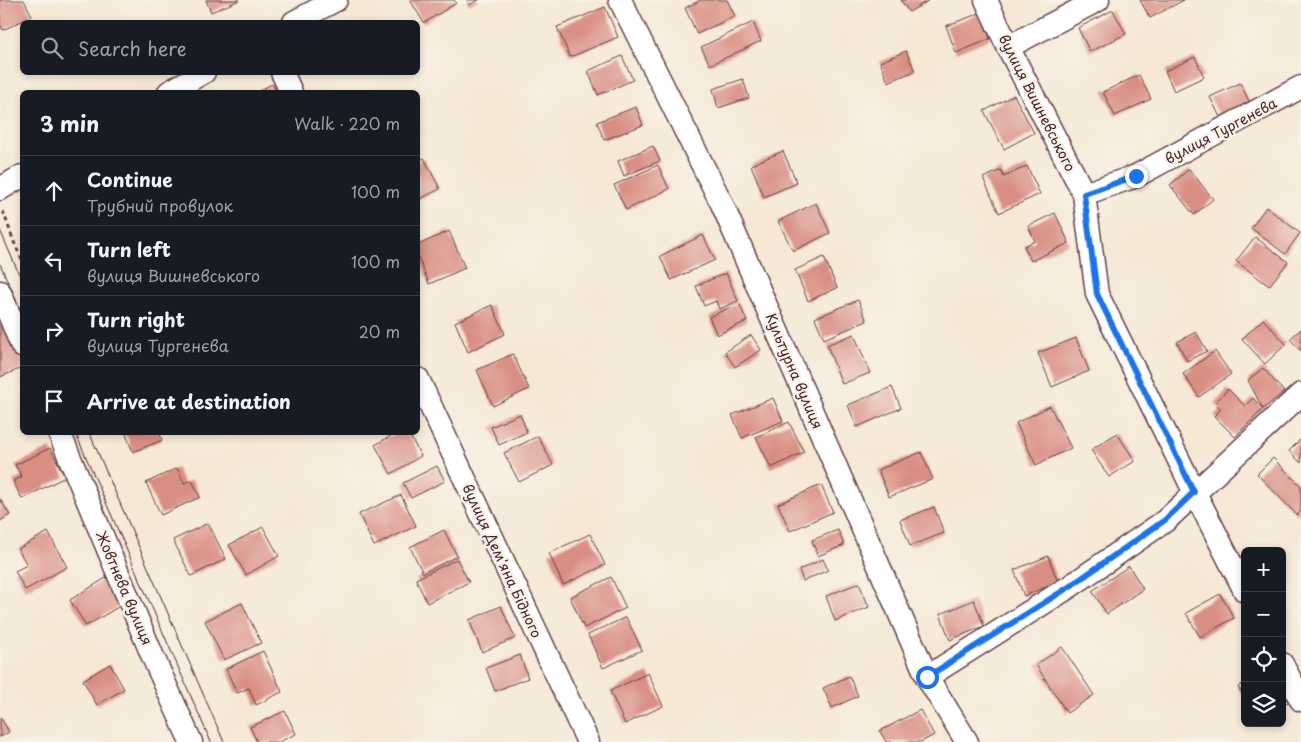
<!DOCTYPE html>
<meta charset="utf-8">
<style>
:root{--surface:#171b24;--page:#242831;--text:#f1f3f6;--muted:#9ea1a6;--line:#363941}
body{margin:0;font-family:"Playpen Sans",sans-serif;background:var(--page);color:var(--text)}
.controls{position:absolute;right:15px;bottom:15px;display:grid;overflow:hidden;border-radius:8px;box-shadow:0 2px 8px #0003}
.controls button{width:45px;height:45px;display:grid;place-items:center;padding:0;border:0;border-bottom:1px solid var(--line);background:var(--surface);color:var(--text);font:25px sans-serif}
.stop{position:absolute;width:15px;height:15px;margin:-11px;border:4px solid #1a73e8;border-radius:50%;background:#fff}
.stop.end{background:#1a73e8;border-color:#fff;box-shadow:0 1px 5px #0008}
.list{margin:0;padding:0;list-style:none}
h2{display:flex;justify-content:space-between;align-items:center;height:65px;margin:0;padding:0 20px;font-size:21px}
h2 small{font-size:16px;font-weight:400;color:var(--muted)}
.list li{display:grid;grid-template-columns:32px 1fr auto;gap:15px;align-items:center;box-sizing:border-box;height:70px;padding:0 20px;border-top:1px solid var(--line)}
.list b{display:block;font-size:19px;white-space:nowrap}
.list p{margin:0;font-size:16px;white-space:nowrap;color:var(--muted)}
.list em{font-size:16px;font-style:normal;color:var(--muted)}
.icon{flex:none;width:28px;height:28px;fill:none;stroke:currentColor;stroke-width:2;stroke-linecap:round;stroke-linejoin:round}
.map{position:relative;flex:none;width:1301px;height:742px;overflow:hidden}
.search{position:absolute;background:var(--surface);box-shadow:0 2px 8px #0003;left:20px;top:20px;width:400px;height:55px;display:flex;align-items:center;gap:12px;box-sizing:border-box;padding:0 18px;border-radius:8px;color:var(--muted);font-size:19px}
.panel{position:absolute;background:var(--surface);box-shadow:0 2px 8px #0003;left:20px;top:90px;width:400px;height:345px;border-radius:8px}
.map>svg:first-child{display:block}
.building{fill:#d98e84}
.lines{fill:none;stroke-linecap:round;stroke-linejoin:round}
.minor-casing{stroke:#643d44;stroke-width:25}
.path{stroke:#643d44;stroke-width:3;stroke-dasharray:4 4;stroke-linecap:butt}
.minor{stroke:#fff;stroke-width:22}
.tram{stroke:#4a1f2b;stroke-width:1}
.route{stroke:#1a73e8;stroke-width:6}
.labels{text-anchor:middle;stroke-width:5;stroke-linejoin:round;paint-order:stroke}
.street-label{font-size:14px;fill:#4a1f2b;stroke:#f7f3e8}
</style>
<div class="map">
<svg width="1301" height="742" viewBox="0 0 1301 742">
<rect width="100%" height="100%" fill="#f7f3e8"/>
<filter id="ink" filterUnits="userSpaceOnUse"><feTurbulence type="fractalNoise" baseFrequency=".02" numOctaves="2"/><feDisplacementMap in="SourceGraphic" scale="10" xChannelSelector="R" yChannelSelector="G"/><feConvolveMatrix kernelMatrix="1 2 1 2 8 2 1 2 1" color-interpolation-filters="sRGB"/></filter>
<filter id="wash" filterUnits="userSpaceOnUse"><feTurbulence type="fractalNoise" baseFrequency=".0096" numOctaves="4" result="noise"/><feDisplacementMap in="SourceGraphic" scale="20" xChannelSelector="R" yChannelSelector="G"/><feGaussianBlur stdDeviation="1.12" result="paint"/><feColorMatrix in="noise" values="0 0 0 0 0 0 0 0 0 0 0 0 0 0 0 0 0 1.4 0 .05"/><feComposite in="paint" operator="in"/></filter>
<g filter="url(#wash)">
<rect width="100%" height="100%" fill="#f6e8d5"/>
<g id="blocks">
<!-- building -->
<path class="building" d="M 0,0 L 24,0 L 32,16 L 3,30 L 0,24 Z
M 206,0 L 240,0 L 211,12 Z
M 410,0 L 454,0 L 456,3 L 424,23 Z
M 467,0 L 479,0 L 469,5 Z
M 701,0 L 727,0 L 735,16 L 697,34 L 685,8 Z
M 901,0 L 929,0 L 909,12 Z
M 1140,0 L 1184,0 L 1150,18 Z
M 605,7 L 618,37 L 570,57 L 557,27 Z
M 1113,10 L 1126,34 L 1090,52 L 1078,28 Z
M 980,13 L 990,39 L 956,53 L 946,26 Z
M 753,22 L 761,41 L 710,65 L 701,47 Z
M 906,51 L 915,71 L 888,82 L 880,62 Z
M 622,56 L 633,80 L 598,95 L 588,71 Z
M 1195,57 L 1204,77 L 1174,91 L 1165,71 Z
M 1139,75 L 1151,99 L 1115,116 L 1103,92 Z
M 743,79 L 749,98 L 718,108 L 713,89 Z
M 1240,83 L 1250,103 L 1220,117 L 1210,97 Z
M 272,84 L 277,92 L 257,92 Z
M 1014,95 L 1034,133 L 1004,149 L 984,111 Z
M 636,107 L 643,125 L 604,140 L 597,122 Z
M 653,146 L 660,161 L 624,176 L 618,161 Z
M 783,151 L 797,183 L 764,197 L 751,165 Z
M 424,158 L 440,189 L 418,200 L 418,161 Z
M 658,165 L 669,189 L 626,210 L 614,185 Z
M 1027,166 L 1040,194 L 999,213 L 983,178 L 1001,170 L 1004,177 Z
M 1189,169 L 1213,199 L 1194,215 L 1170,185 Z
M 816,203 L 830,233 L 793,251 L 778,221 Z
M 1266,207 L 1300,233 L 1285,254 L 1251,228 Z
M 1055,213 L 1069,243 L 1031,261 L 1024,246 L 1035,241 L 1028,226 Z
M 449,231 L 465,268 L 429,284 L 418,257 L 418,245 Z
M 703,235 L 715,260 L 671,280 L 660,256 Z
M 1255,237 L 1288,262 L 1269,286 L 1236,261 Z
M 824,257 L 837,288 L 808,301 L 795,270 Z
M 726,273 L 738,301 L 719,309 L 716,301 L 704,306 L 696,286 Z
M 858,300 L 867,321 L 824,339 L 815,318 Z
M 739,303 L 747,321 L 717,335 L 709,317 Z
M 492,305 L 505,334 L 468,352 L 455,322 Z
M 1263,319 L 1286,344 L 1265,364 L 1242,339 Z
M 7,320 L 22,358 L 22,368 L 0,377 L 0,323 Z
M 1301,329 L 1301,351 L 1290,339 Z
M 1196,332 L 1207,351 L 1187,361 L 1177,342 Z
M 854,334 L 870,373 L 842,384 L 827,345 Z
M 751,335 L 761,350 L 735,367 L 725,352 Z
M 1076,338 L 1089,371 L 1052,387 L 1038,353 Z
M 1215,351 L 1231,374 L 1199,397 L 1183,374 Z
M 513,354 L 529,389 L 493,406 L 477,370 Z
M 1263,368 L 1284,392 L 1263,409 L 1248,380 Z
M 892,387 L 901,408 L 857,427 L 848,405 Z
M 1228,389 L 1245,406 L 1253,398 L 1263,409 L 1235,437 L 1214,416 L 1221,409 L 1215,403 Z
M 773,398 L 783,421 L 742,438 L 732,415 Z
M 1050,406 L 1071,448 L 1036,465 L 1016,423 Z
M 520,414 L 527,432 L 499,445 L 491,427 Z
M 789,422 L 804,452 L 771,468 L 756,437 Z
M 125,432 L 159,432 L 162,440 L 133,452 Z
M 398,432 L 408,432 L 421,456 L 391,474 L 375,445 Z
M 1117,433 L 1135,461 L 1109,477 L 1091,450 Z
M 538,436 L 553,465 L 519,482 L 504,453 Z
M 1301,439 L 1301,463 L 1289,451 Z
M 50,448 L 65,477 L 22,499 L 13,481 L 22,477 L 15,465 Z
M 921,452 L 933,479 L 889,497 L 878,470 Z
M 1273,458 L 1301,486 L 1301,511 L 1297,515 L 1257,474 Z
M 437,466 L 445,481 L 411,498 L 403,483 Z
M 177,468 L 184,483 L 192,480 L 200,497 L 161,515 L 146,483 Z
M 821,485 L 833,512 L 790,531 L 778,504 Z
M 401,495 L 416,526 L 374,546 L 359,514 Z
M 0,499 L 10,515 L 0,521 Z
M 934,507 L 944,533 L 910,546 L 900,520 Z
M 208,523 L 226,559 L 191,576 L 173,540 Z
M 263,527 L 279,556 L 246,575 L 229,545 Z
M 444,530 L 457,556 L 423,573 L 410,547 Z
M 838,530 L 844,545 L 818,556 L 812,540 Z
M 48,532 L 67,567 L 25,590 L 15,571 L 27,565 L 18,549 Z
M 590,534 L 605,565 L 563,585 L 549,553 Z
M 1048,556 L 1058,582 L 1024,596 L 1014,570 Z
M 457,559 L 469,582 L 427,603 L 416,579 Z
M 823,559 L 828,570 L 803,581 L 799,570 Z
M 1129,566 L 1143,589 L 1107,614 L 1092,591 Z
M 109,576 L 125,603 L 86,626 L 70,600 Z
M 611,577 L 626,608 L 584,628 L 570,597 Z
M 859,583 L 869,607 L 835,621 L 826,596 Z
M 1220,594 L 1234,618 L 1200,637 L 1186,613 Z
M 974,600 L 984,626 L 950,640 L 940,614 Z
M 242,603 L 261,643 L 224,660 L 205,621 Z
M 501,606 L 515,638 L 482,652 L 469,620 Z
M 626,617 L 642,650 L 603,668 L 588,635 Z
M 1062,647 L 1094,695 L 1067,713 L 1036,665 Z
M 263,651 L 282,692 L 256,705 L 249,688 L 237,693 L 226,669 Z
M 520,655 L 528,678 L 495,691 L 486,668 Z
M 110,664 L 124,689 L 97,705 L 83,680 Z
M 648,673 L 663,706 L 625,724 L 610,691 Z
M 849,676 L 858,696 L 832,708 L 823,688 Z
M 1245,682 L 1245,699 L 1238,687 Z
M 1282,691 L 1288,702 L 1282,705 Z
M 920,710 L 934,735 L 921,742 L 886,742 L 880,731 Z
M 285,711 L 296,734 L 279,742 L 257,742 L 250,727 Z
M 1,718 L 9,732 L 0,737 L 0,719 Z"/>
</g>
</g>
<g filter="url(#ink)">
<use href="#blocks" fill-opacity="0" stroke="#643d44" stroke-width="1"/>
<g class="lines">
<!-- minor casing -->
<g class="minor-casing">
<path id="minor" d="M 620,0 L 722,204 L 927,677 L 967,742
M 986,0 L 1008,47 L 1084,194 L 1097,294 L 1195,493 L 1245,591
M 294,22 L 336,0
M 1008,47 L 1098,0
M 282,72 L 291,92
M 169,92 L 204,72
M 0,189 L 22,176
M 1084,194 L 1136,176 L 1301,87
M 0,292 L 22,346
M 418,379 L 588,742
M 59,432 L 153,657 L 191,742
M 1282,664 L 1301,700
M 927,677 L 1069,587 L 1165,521 L 1301,394"/>
</g>
<!-- path -->
<path class="path" d="M 3,211 L 14,242 L 22,260"/>
<!-- minor -->
<use href="#minor" class="minor"/>
<!-- tram -->
<path class="tram" d="M 0,230 L 22,281
M 0,264 L 22,314
M 75,432 L 211,742
M 89,432 L 224,742"/>
</g>
</g>
<g class="lines" filter="url(#ink)">
<!-- route -->
<path class="route" d="M 927,677 L 1069,587 L 1165,520 L 1194,492 L 1097,294 L 1084,194 L 1136,176"/>
</g>
<g class="labels">
<!-- street labels -->
<g class="street-label">
<text transform="translate(1037 103) rotate(63)" y="5">вулиця Вишневського</text>
<text transform="translate(1221 131) rotate(-28)" y="5">вулиця Тургенєва</text>
<text transform="translate(794 371) rotate(67)" y="5">Культурна вулиця</text>
<text transform="translate(502 561) rotate(65)" y="5">вулиця Дем'яна Бідного</text>
<text transform="translate(124 588) rotate(67)" y="5">Жовтнева вулиця</text>
</g>
</g>
</svg>
<div class="controls">
<button>+</button>
<button>−</button>
<button><svg class="icon" aria-label="locate" viewBox="0 0 24 24"><circle cx="12" cy="12" r="6"/><path d="M12 2v4M12 18v4M2 12h4M18 12h4"/></svg></button>
<button><svg class="icon" aria-label="layers" viewBox="0 0 24 24"><path d="M12 4l9 5-9 5-9-5zM3 14l9 5 9-5"/></svg></button>
</div>
<div class="stop" style="left:927px;top:677px"></div>
<div class="stop end" style="left:1136px;top:176px"></div>
<div class="search"><svg class="icon" aria-label="search" viewBox="0 0 24 24"><circle cx="10" cy="10" r="6"/><path d="M15 15l6 6"/></svg>Search here</div>
<section class="panel">
<h2>3 min<small>Walk · 220 m</small></h2>
<ul class="list">
<li><svg class="icon" aria-label="ahead" viewBox="0 0 24 24"><path d="M12 20V5M6 11l6-6 6 6"/></svg><div><b>Continue</b><p>Трубний провулок</p></div><em>100 m</em></li>
<li><svg class="icon" aria-label="left" viewBox="0 0 24 24"><path d="M17 20v-9H6M10 6l-5 5 5 5"/></svg><div><b>Turn left</b><p>вулиця Вишневського</p></div><em>100 m</em></li>
<li><svg class="icon" aria-label="right" viewBox="0 0 24 24"><path d="M7 20v-9h11M14 6l5 5-5 5"/></svg><div><b>Turn right</b><p>вулиця Тургенєва</p></div><em>20 m</em></li>
<li><svg class="icon" aria-label="arrive" viewBox="0 0 24 24"><path d="M6 21V4h12l-3 4 3 4H6"/></svg><div><b>Arrive at destination</b></div></li>
</ul>
</section>
</div>
